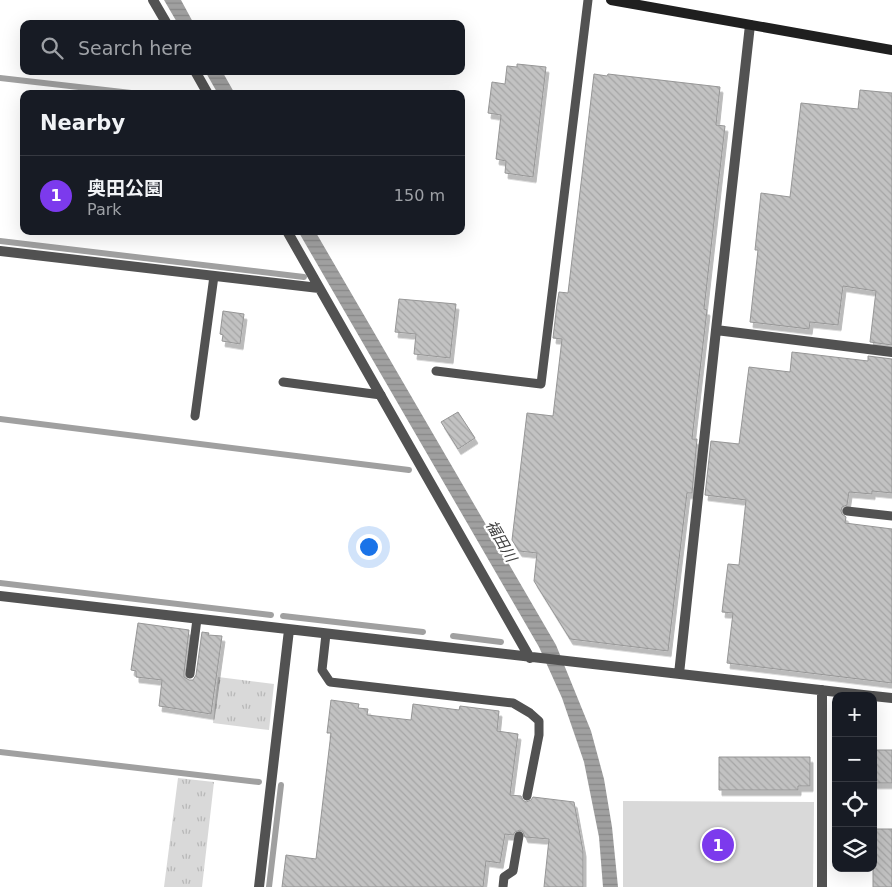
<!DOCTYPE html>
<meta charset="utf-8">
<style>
:root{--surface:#171b24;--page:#242831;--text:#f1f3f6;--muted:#9ea1a6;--line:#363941;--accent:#7c3aed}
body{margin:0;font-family:"DejaVu Sans","Noto Sans JP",sans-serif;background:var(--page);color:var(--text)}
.controls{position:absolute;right:15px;bottom:15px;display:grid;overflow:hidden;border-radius:10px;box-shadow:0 5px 20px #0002}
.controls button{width:45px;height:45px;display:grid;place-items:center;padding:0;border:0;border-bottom:1px solid var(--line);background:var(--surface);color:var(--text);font:25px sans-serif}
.you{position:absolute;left:368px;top:546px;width:18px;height:18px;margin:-12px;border:4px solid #fff;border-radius:50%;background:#1a73e8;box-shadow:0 0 0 8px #1a73e833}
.badge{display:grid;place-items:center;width:32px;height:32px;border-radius:50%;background:var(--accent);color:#fff;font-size:16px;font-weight:700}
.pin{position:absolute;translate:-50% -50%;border:2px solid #fff;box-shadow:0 1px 5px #0006}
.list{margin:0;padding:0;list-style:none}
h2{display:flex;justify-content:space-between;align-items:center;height:65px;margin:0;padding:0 20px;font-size:21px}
h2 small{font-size:16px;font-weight:400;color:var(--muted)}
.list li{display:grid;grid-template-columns:32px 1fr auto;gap:15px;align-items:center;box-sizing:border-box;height:80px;padding:0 20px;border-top:1px solid var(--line)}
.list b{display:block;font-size:19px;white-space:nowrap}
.list p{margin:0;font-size:16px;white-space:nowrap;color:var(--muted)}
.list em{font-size:16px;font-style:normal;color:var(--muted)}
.icon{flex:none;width:28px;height:28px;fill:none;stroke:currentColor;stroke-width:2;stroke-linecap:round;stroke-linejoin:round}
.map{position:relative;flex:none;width:892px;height:887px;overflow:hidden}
.search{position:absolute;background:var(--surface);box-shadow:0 5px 20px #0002;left:20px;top:20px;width:445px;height:55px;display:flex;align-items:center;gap:12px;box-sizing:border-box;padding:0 18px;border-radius:10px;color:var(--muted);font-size:19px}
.panel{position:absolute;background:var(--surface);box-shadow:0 5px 20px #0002;left:20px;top:90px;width:445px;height:145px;border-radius:10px}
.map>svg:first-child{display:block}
.grass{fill:url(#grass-tufts)}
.green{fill:#d9d9d9}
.water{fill:url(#water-rules)}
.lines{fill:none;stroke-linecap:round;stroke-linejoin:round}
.stream{stroke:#a0a0a0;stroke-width:6}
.building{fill:url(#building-back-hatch);stroke:#969696;filter:url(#shadow)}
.lane{stroke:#525252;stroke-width:9}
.street{stroke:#525252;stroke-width:10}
.secondary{stroke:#1f1f1f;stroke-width:10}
.labels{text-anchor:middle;stroke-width:4.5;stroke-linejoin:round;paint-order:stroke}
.water-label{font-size:15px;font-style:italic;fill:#414141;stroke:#fff}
</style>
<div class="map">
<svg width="892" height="887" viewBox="0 0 892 887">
<defs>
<pattern id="grass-tufts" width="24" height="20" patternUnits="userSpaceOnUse" patternTransform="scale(1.25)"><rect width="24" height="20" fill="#d9d9d9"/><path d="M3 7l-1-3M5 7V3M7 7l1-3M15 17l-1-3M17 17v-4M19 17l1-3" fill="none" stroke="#b8b8b8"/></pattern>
<pattern id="water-rules" width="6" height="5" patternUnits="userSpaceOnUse" patternTransform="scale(1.25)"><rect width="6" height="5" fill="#a0a0a0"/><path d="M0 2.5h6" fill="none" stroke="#888"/></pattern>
<pattern id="building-back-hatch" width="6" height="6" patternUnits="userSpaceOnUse" patternTransform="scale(1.25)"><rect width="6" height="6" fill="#c2c2c2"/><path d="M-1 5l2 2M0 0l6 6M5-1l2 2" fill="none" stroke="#a5a5a5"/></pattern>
<filter id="shadow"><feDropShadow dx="3" dy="5.5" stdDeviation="0" flood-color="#0004"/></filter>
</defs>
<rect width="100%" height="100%" fill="#fff"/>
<!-- grass -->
<path class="grass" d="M 218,677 L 274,684 L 269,730 L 213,723 Z
M 178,778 L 214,782 L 202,887 L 164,887 Z"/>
<!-- green -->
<path class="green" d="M 623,801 L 814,802 L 813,887 L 623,887 Z"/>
<!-- water -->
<path class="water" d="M 164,0 L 181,0 L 194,24 L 178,24 Z
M 205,71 L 222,71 L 235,94 L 218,94 Z
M 298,231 L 315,231 L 556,645 L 591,731 L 604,779 L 612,827 L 618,887 L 603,887 L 599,837 L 584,762 L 562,698 L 539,647 Z"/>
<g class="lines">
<!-- stream -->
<path class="stream" d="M 0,78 L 140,94
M 0,241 L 304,277
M 0,419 L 409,470
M 0,583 L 271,615
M 283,616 L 423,632
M 453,636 L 501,642
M 0,752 L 259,782
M 269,887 L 281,785"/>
</g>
<!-- building -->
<path class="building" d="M 517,64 L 546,67 L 533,177 L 505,173 L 506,161 L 496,159 L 501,115 L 488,113 L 492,82 L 505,84 L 507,66 L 517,67 Z
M 594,74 L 607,76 L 608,74 L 720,87 L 716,125 L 725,126 L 704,309 L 707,310 L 692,439 L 697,439 L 692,493 L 687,493 L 668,651 L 570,639 L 534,581 L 537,553 L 519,551 L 512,540 L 527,413 L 553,416 L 562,339 L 553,338 L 557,304 L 559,292 L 568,293 Z
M 860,90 L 892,93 L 892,345 L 870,342 L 876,291 L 843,286 L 838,325 L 810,322 L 809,329 L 750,322 L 758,250 L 755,250 L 761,193 L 790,197 L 801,103 L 858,109 Z
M 399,299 L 456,304 L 450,358 L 414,354 L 416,334 L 395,332 Z
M 223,311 L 244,314 L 240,344 L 222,341 L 223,335 L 220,334 Z
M 792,352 L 868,361 L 868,356 L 892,359 L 892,493 L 872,491 L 872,494 L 849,492 L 847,505 L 842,507 L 841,511 L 842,514 L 846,517 L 845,523 L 892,529 L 892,683 L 727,663 L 733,613 L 722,612 L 728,564 L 739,565 L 746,500 L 705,495 L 711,441 L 739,444 L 749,367 L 790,372 Z
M 458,412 L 475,438 L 458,449 L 441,422 Z
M 138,623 L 189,630 L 184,673 L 184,677 L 189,680 L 193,680 L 196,675 L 202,632 L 209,633 L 208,635 L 222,636 L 211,714 L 159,706 L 162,680 L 136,677 L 136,671 L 131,670 Z
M 331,700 L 359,704 L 358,708 L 368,709 L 367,715 L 411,720 L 413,704 L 459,710 L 460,706 L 499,711 L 497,731 L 518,734 L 510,795 L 521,796 L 523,800 L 526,802 L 531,800 L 533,797 L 574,802 L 583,851 L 583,887 L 544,887 L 549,839 L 525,837 L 523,832 L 520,830 L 515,832 L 513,835 L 505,834 L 500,863 L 486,861 L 483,887 L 282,887 L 286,855 L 316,859 L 331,733 L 327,733 Z
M 875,750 L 892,750 L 892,783 L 873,783 L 873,756 L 875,756 Z
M 719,757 L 810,757 L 810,786 L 798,786 L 798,790 L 719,790 Z
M 873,829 L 892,829 L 892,887 L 873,887 Z"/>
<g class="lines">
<!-- lane -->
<path class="lane" d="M 436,371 L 541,384 L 588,0
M 283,382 L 381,395
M 195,416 L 214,276
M 847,511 L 892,516
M 326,634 L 322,670 L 330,682 L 513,703 L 530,713 L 539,721 L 539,735 L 527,796
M 190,674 L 197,619
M 503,887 L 504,877 L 513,871 L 519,836"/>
<!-- street -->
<path class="street" d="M 153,0 L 167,24
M 195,71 L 208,94
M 287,231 L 530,658
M 0,251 L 319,288
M 716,330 L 892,352
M 0,596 L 872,696
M 679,674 L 716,330 L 750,25
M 822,690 L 822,887
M 873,696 L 892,698
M 259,887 L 289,630"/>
<!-- secondary -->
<path class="secondary" d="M 611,0 L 892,50"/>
</g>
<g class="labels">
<!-- water labels -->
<g class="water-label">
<text transform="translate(501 541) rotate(60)" y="5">福田川</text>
</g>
</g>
</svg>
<div class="controls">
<button>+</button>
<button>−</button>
<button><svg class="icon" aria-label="locate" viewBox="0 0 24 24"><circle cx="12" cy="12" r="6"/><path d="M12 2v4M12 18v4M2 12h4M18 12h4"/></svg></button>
<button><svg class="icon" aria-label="layers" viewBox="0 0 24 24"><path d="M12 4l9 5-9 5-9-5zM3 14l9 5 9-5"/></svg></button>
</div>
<div class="you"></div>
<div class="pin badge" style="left:718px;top:845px">1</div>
<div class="search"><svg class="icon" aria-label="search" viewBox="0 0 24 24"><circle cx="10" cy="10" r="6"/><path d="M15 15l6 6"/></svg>Search here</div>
<section class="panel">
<h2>Nearby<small></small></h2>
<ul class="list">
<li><span class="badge">1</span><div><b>奥田公園</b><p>Park</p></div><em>150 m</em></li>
</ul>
</section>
</div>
